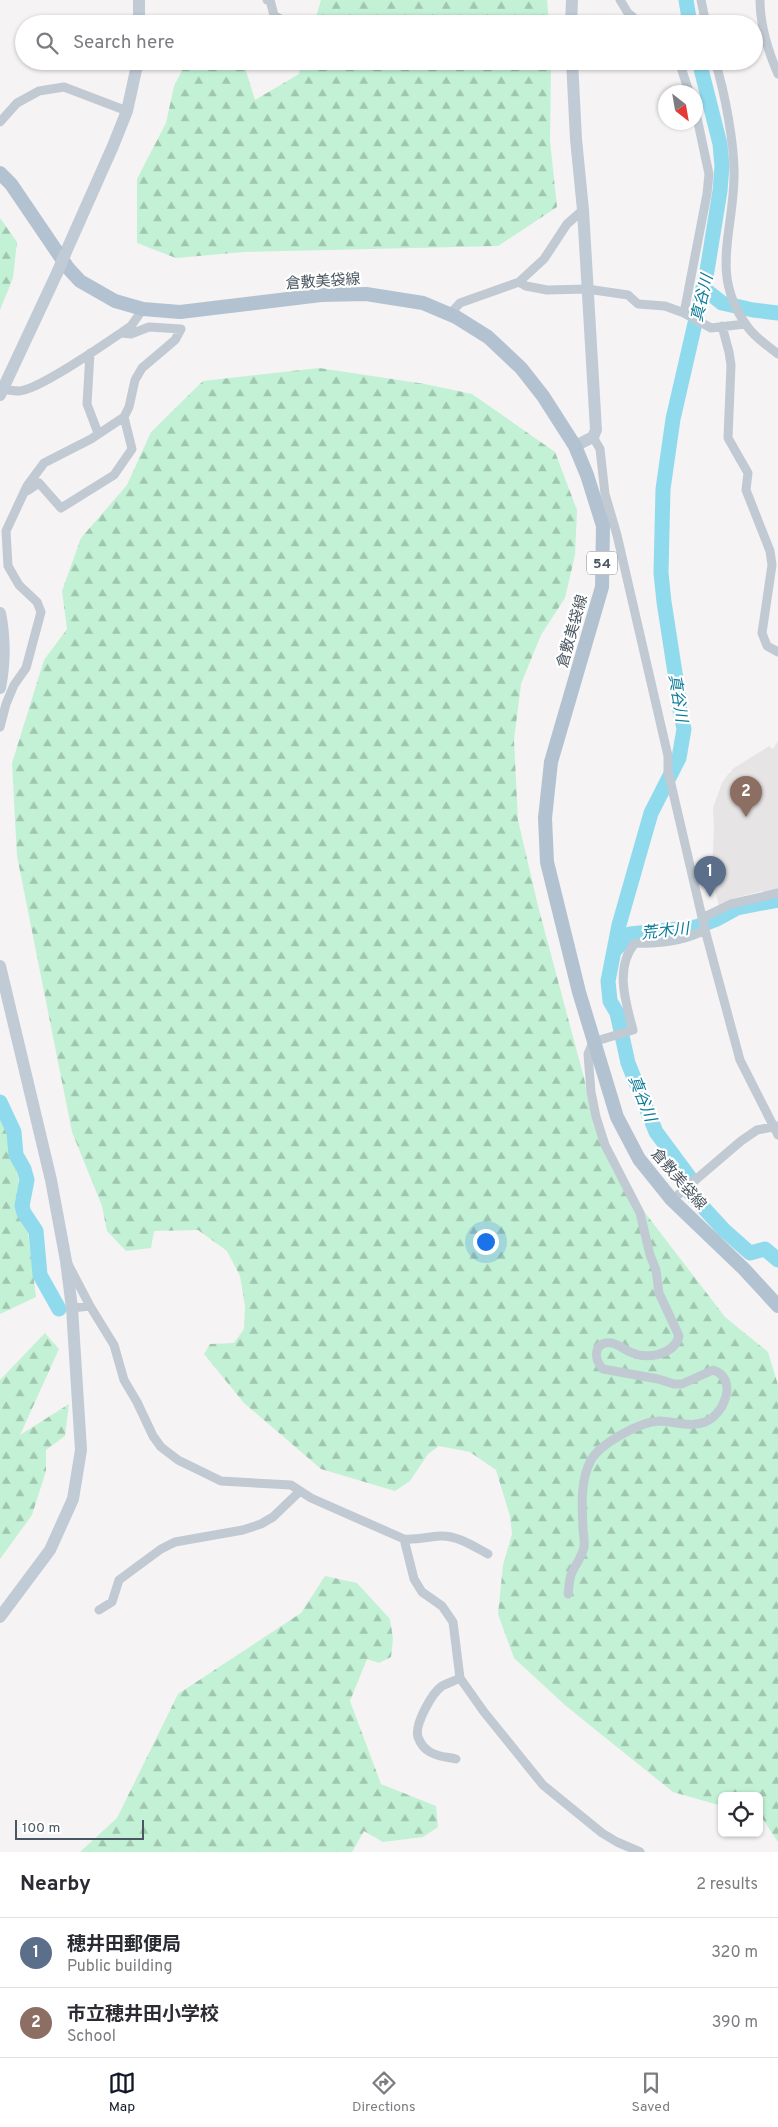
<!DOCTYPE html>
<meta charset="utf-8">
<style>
:root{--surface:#fff;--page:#f7f7f7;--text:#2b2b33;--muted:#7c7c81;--line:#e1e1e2;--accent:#111827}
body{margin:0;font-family:Overpass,"Noto Sans JP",sans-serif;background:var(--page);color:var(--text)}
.controls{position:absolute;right:15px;bottom:15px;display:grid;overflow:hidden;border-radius:8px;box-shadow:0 1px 4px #0004}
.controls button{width:45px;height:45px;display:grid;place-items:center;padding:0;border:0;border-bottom:1px solid var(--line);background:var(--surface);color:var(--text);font:25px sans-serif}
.compass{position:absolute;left:658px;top:85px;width:45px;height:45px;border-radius:50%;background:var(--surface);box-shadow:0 1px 4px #0004;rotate:149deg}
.scale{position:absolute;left:15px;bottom:12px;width:129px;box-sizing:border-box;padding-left:5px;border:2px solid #4a5661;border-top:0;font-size:14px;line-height:18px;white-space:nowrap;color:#4a5661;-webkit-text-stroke:4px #fff;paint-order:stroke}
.you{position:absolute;left:485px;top:1241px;width:18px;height:18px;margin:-12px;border:4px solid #fff;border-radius:50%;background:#1a73e8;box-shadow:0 0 0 8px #1a73e833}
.badge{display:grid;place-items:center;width:32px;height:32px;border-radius:50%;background:var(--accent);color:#fff;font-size:16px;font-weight:700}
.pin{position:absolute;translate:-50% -41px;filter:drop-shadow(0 1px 2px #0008)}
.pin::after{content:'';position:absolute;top:26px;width:18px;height:15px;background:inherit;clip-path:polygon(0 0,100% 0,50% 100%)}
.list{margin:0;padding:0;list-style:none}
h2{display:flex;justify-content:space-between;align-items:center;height:65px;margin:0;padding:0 20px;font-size:21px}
h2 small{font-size:16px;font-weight:400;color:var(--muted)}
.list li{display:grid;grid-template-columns:32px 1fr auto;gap:15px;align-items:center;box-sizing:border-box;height:70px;padding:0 20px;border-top:1px solid var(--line)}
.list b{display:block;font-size:19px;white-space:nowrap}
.list p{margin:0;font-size:16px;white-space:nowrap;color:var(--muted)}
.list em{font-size:16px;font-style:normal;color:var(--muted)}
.icon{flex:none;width:28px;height:28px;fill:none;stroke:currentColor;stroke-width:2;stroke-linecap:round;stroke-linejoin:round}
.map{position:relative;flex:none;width:778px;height:1852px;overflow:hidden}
.search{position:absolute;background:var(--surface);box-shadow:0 1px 4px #0004;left:15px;right:15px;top:15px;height:55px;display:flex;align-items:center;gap:12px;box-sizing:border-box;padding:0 18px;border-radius:28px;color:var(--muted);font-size:19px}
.sheet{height:205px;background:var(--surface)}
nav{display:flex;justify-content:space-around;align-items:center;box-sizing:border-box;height:70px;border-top:1px solid var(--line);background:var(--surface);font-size:14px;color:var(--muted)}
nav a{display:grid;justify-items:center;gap:2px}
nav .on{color:var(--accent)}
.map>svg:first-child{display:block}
.education{fill:#e6e4e5}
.forest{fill:url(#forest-firs)}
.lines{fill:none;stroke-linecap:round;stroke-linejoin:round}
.river{stroke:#90daee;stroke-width:15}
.street{stroke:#c1cad2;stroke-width:9}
.secondary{stroke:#c1cbd6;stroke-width:12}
.primary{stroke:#b3c2d1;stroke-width:14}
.secondary-bridge{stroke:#c1cbd6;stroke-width:12}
.labels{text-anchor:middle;stroke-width:4.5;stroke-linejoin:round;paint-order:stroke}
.shield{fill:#fff;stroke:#808990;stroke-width:1}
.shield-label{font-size:14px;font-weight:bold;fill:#4a5661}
.street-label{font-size:15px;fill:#4a5661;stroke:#fff}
.water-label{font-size:16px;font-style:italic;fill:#0c7c9b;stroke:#fff}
</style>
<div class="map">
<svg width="778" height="1852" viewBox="0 0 778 1852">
<defs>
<pattern id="forest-firs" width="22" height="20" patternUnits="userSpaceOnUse" patternTransform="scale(1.25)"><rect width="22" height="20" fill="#c3f1d5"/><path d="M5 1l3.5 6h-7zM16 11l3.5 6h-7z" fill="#a0c6b0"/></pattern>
</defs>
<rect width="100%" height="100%" fill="#f5f3f3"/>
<!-- education -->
<path class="education" d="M 778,741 L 778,889 L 758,892 L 735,898 L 719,906 L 714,886 L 702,889 L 700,877 L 712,873 L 714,826 L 713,808 L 722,783 L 729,773 L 732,772 L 731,770 L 769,746 L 773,749 Z"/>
<!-- forest -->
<path class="forest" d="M 321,0 L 547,0 L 549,24 L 314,24 Z
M 187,61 L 243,61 L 255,100 L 299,74 L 302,61 L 551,61 L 550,141 L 557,207 L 498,246 L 244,252 L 176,258 L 137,243 L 137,179 L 166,123 L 174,86 Z
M 0,218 L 17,242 L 13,278 L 0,310 Z
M 319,368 L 425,384 L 472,394 L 555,452 L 577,510 L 575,555 L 565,598 L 541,635 L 521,684 L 514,740 L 518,820 L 538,906 L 584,1078 L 593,1124 L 613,1171 L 725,1317 L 768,1352 L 778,1385 L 778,1842 L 762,1818 L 759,1817 L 759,1796 L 722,1796 L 722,1806 L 673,1792 L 566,1706 L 514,1658 L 498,1614 L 503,1565 L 512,1534 L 510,1516 L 496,1470 L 470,1452 L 439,1446 L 428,1454 L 410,1481 L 395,1491 L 321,1469 L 244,1403 L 204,1354 L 210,1344 L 234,1343 L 244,1329 L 245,1306 L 240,1276 L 227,1251 L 198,1230 L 154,1231 L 151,1248 L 126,1251 L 107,1231 L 102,1206 L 72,1132 L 17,856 L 12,763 L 44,660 L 67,629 L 62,591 L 81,538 L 127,485 L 151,432 L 203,381 Z
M 0,1100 L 25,1207 L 36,1297 L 0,1314 Z
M 45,1333 L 59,1349 L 20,1435 L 69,1404 L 65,1436 L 46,1450 L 46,1471 L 32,1515 L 0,1559 L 0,1380 Z
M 325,1576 L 357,1583 L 390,1619 L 393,1639 L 391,1657 L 379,1663 L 367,1659 L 350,1701 L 381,1784 L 436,1806 L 438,1827 L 423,1837 L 383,1842 L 364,1831 L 352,1852 L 80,1852 L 117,1818 L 178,1694 L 301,1613 Z"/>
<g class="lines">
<!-- river -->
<path class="river" d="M 686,0 L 690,24
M 699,61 L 720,144 L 722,166 L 720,191 L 707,271 L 673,419 L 663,489 L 661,573 L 664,602 L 678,692 L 678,701 L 684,729 L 679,758 L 651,813 L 619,925 L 608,981 L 610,1001 L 617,1013 L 628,1063 L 656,1132 L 690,1178 L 690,1193 L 724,1230 L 750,1253 L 765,1249 L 778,1260
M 703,288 L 722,303 L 753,310 L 778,313
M 615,950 L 630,934 L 696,927 L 717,919 L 737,908 L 778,900
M 0,1102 L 14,1132 L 16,1155 L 24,1169 L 27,1180 L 22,1206 L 24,1213 L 36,1231 L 40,1275 L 59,1309"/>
<!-- street -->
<path class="street" d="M 267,0 L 270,0 L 274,15 L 289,24
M 620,0 L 628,13 L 641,24
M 701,0 L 706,24
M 760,0 C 760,26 768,51 778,74
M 679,61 L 689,92
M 715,61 C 725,93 735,146 734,178 C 733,234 710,275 747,326 C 754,337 768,346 778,354
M 0,122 L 17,103 L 39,91 L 64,87 L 127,111
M 519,282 L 526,286 L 547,290 L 587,289 L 628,295 L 638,304 L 665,306 L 684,313 L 711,328 L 745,324
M 684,313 L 707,194 L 709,174 L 696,113
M 450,314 L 460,303 L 519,282 L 544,259 L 567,224 L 583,210
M 722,326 L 729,352 L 731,365 L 728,438 L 748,473 L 746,490 L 770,551 L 772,565 L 762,633 L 767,646 L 778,652
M 90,353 L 87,404 L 98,433
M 3,389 C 8,390 14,391 19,391 C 39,390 101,346 121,333 L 131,326 L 143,309
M 593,437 L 600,449 L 605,494 L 617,535 L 668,756 L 668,771 L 705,930 L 740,1060 L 778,1135
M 27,491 L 39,483 L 61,508 L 114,475 L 132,449 L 124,417
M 0,727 L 6,704 L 14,685 L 26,668 L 41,612 L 37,602 L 19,585 L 8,566 L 6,531 L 27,486 L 44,463 L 91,439 L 124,417 L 129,407 L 135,380 L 142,368 L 175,340 L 181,329 L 149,327 L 131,334 L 121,333
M 702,918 L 731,904 L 778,893
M 672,1200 L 741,1141 L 757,1130 L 778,1126
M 68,1264 L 90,1306
M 72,1308 L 90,1306 L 114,1345 L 124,1380 L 137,1402 L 153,1436 L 161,1447 L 178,1460 L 221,1481 L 291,1485 L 311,1498 L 404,1539 C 416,1540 427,1537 440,1536 C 457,1535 473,1546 488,1554
M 404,1539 L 414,1579 L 422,1592 L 442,1606 L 453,1622 L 460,1678 L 484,1712 L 543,1785 L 602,1833 L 617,1842 L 640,1852
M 568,1594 C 569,1588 569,1581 571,1575 C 575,1565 582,1557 584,1547 C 585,1541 583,1534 583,1528 C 582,1507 580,1480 591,1460 C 601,1443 640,1422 659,1421 C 674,1421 690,1428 705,1422 C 724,1415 739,1378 713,1370 L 682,1384 L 674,1384 L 658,1379 L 603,1369 C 592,1358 595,1340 612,1343 C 619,1345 624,1349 630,1352 C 647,1360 674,1355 679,1336 L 659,1293 L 656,1270 L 650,1255 L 640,1213 L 605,1145 L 596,1117 L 591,1092 L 588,1054 L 593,1042 L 633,1030 C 626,1003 614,968 635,943 C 658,944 684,941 705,930
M 99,1610 L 112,1602 L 119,1580 L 161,1549 L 175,1542 L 243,1530 L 261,1524 L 273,1517 L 300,1491
M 456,1759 C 448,1757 438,1757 430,1752 C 425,1749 420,1743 418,1737 C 414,1725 432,1693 442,1686 C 448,1683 454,1681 460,1678"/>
<!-- secondary -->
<path class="secondary" d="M 139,0 L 139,24
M 571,24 L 572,0
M 572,61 L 576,139 L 583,210 L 596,430 L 593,437 L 575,446
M 65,254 L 113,146 L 127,111 L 138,61
M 0,395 L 58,271
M 0,613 C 5,638 5,662 0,688
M 0,966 L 51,1180 L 66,1261 L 72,1308 L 81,1450 L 73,1499 L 50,1550 L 0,1617"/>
<!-- primary -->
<path class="primary" d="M 0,173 L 11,184 L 68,268 L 80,281 L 115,301 L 143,309 L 180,312 L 321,295 L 366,294 L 423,303 L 456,317 L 488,337 L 521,368 L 543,396 L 575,446 L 587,475 L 603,526 L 602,587 L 551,762 L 545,818 L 547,862 L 579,992 L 617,1117 L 639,1159 L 672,1200 L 744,1269 L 778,1306"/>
<!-- secondary-bridge -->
<path class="secondary-bridge" d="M 58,271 L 65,254"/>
</g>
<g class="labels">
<!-- shield labels -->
<rect class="shield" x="587" y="551.5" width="30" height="23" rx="4"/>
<g class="shield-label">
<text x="602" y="568">54</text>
</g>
<!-- street labels -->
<g class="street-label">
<text transform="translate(323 281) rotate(-4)" y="5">倉敷美袋線</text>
<text transform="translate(572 631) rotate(-74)" y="5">倉敷美袋線</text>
<text transform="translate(679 1179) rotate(49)" y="5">倉敷美袋線</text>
</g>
<!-- water labels -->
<g class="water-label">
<text transform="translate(701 298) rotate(-77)" y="6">真谷川</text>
<text transform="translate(679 698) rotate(81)" y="6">真谷川</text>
<text transform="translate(665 930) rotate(-6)" y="6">荒木川</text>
<text transform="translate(643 1098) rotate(68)" y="6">真谷川</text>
</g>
</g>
</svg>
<div class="controls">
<button><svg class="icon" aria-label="locate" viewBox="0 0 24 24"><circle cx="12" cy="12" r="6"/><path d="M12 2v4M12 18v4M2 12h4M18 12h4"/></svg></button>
</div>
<svg class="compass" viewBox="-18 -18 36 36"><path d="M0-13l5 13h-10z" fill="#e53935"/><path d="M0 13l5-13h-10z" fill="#7c7c81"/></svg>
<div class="scale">100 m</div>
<div class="you"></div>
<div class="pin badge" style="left:710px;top:897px;background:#5c6f8a">1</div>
<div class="pin badge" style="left:746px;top:817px;background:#8d6e63">2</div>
<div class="search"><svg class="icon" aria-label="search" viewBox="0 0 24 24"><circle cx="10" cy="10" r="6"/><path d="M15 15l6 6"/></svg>Search here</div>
</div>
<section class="sheet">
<h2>Nearby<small>2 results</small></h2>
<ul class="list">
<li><span class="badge" style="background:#5c6f8a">1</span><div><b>穂井田郵便局</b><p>Public building</p></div><em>320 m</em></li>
<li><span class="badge" style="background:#8d6e63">2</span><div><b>市立穂井田小学校</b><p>School</p></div><em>390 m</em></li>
</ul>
</section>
<nav>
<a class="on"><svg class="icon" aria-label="map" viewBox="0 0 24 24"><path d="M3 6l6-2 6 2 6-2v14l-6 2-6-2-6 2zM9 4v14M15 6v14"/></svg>Map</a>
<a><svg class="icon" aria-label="directions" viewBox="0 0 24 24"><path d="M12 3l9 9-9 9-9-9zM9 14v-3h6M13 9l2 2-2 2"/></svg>Directions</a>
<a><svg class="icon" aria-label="saved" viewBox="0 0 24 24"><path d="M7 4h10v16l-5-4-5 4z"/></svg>Saved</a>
</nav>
